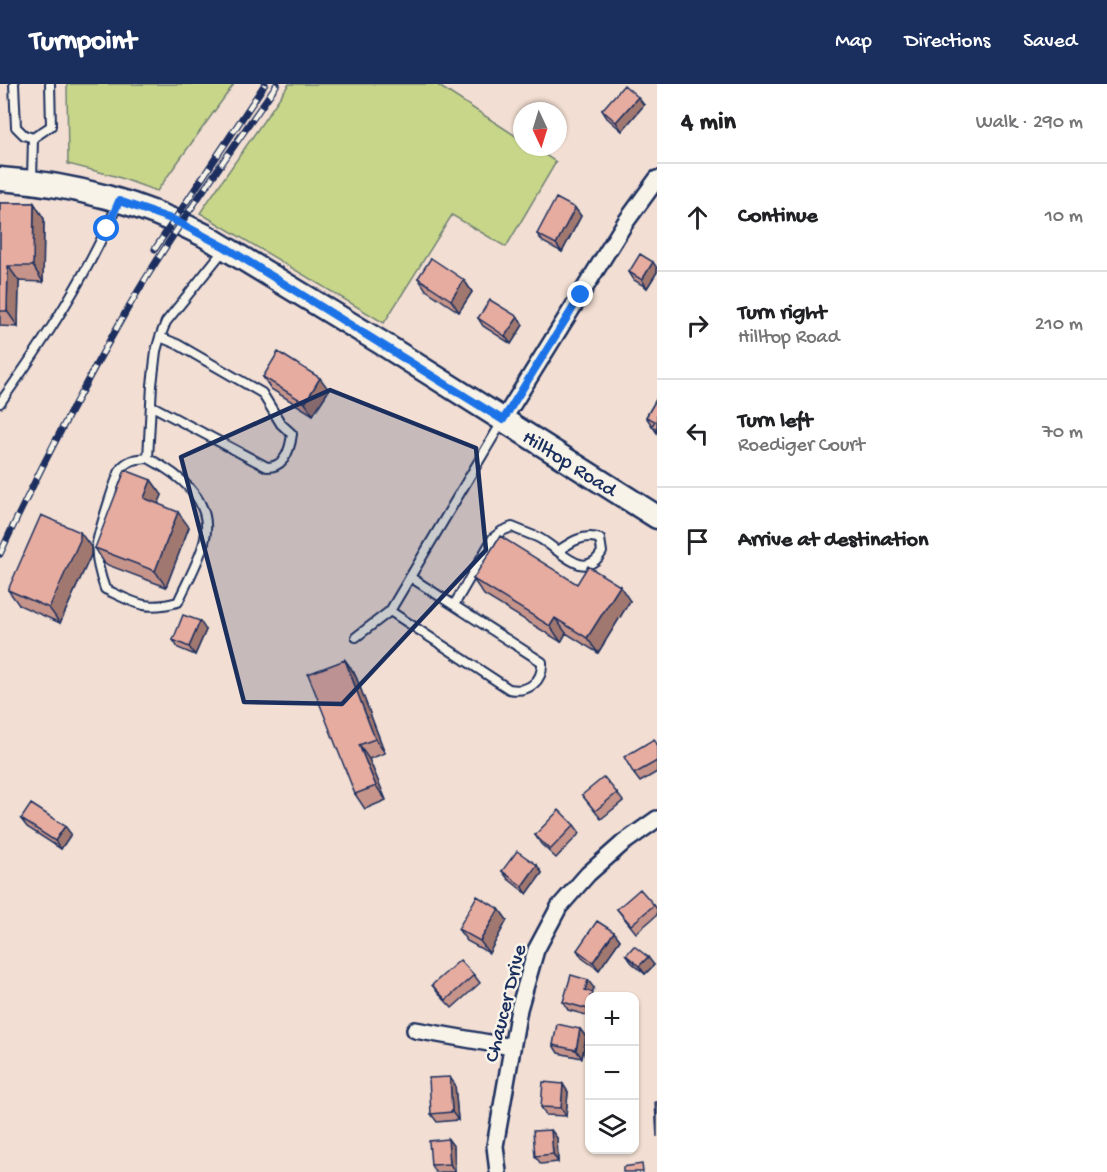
<!DOCTYPE html>
<meta charset="utf-8">
<style>
:root{--surface:#fff;--page:#f2f2f2;--text:#202124;--muted:#757577;--line:#e0e0e0;--accent:#1b2f5e}
body{margin:0;font-family:"Gochi Hand",sans-serif;background:var(--page);color:var(--text)}
.controls{position:absolute;right:18px;bottom:18px;display:grid;overflow:hidden;border-radius:12px;box-shadow:0 2px 4px #0004}
.controls button{width:54px;height:54px;display:grid;place-items:center;padding:0;border:0;border-bottom:2px solid var(--line);background:var(--surface);color:var(--text);font:30px sans-serif}
.compass{position:absolute;left:513px;top:18px;width:54px;height:54px;border-radius:50%;background:var(--surface);box-shadow:0 2px 4px #0004;rotate:176deg}
.stop{position:absolute;width:18px;height:18px;margin:-14px;border:4px solid #1a73e8;border-radius:50%;background:#fff}
.stop.end{background:#1a73e8;border-color:#fff;box-shadow:0 2px 6px #0008}
.list{margin:0;padding:0;list-style:none}
h2{display:flex;justify-content:space-between;align-items:center;height:78px;margin:0;padding:0 24px;font-size:26px}
h2 small{font-size:20px;font-weight:400;color:var(--muted)}
.list li{display:grid;grid-template-columns:39px 1fr auto;gap:18px;align-items:center;box-sizing:border-box;height:108px;padding:0 24px;border-top:2px solid var(--line)}
.list b{display:block;font-size:22px;white-space:nowrap}
.list p{margin:0;font-size:20px;white-space:nowrap;color:var(--muted)}
.list em{font-size:20px;font-style:normal;color:var(--muted)}
.icon{flex:none;width:33px;height:33px;fill:none;stroke:currentColor;stroke-width:2;stroke-linecap:round;stroke-linejoin:round}
.map{position:relative;flex:none;width:657px;height:1088px;overflow:hidden}
header{display:flex;align-items:center;gap:36px;box-sizing:border-box;height:84px;padding:0 30px;background:var(--accent);color:#fff}
header strong{font-size:28px}
nav{display:flex;gap:33px;margin-inline-start:auto;font-size:21px}
main{display:flex}
aside{flex:1;background:var(--surface)}
.map>svg:first-child{display:block}
.green{fill:#c8d68a;stroke:#728274;stroke-width:1.5}
.lines{fill:none;stroke-linecap:round;stroke-linejoin:round}
.service-casing{stroke:#1b2f5e;stroke-width:12}
.minor-casing{stroke:#1b2f5e;stroke-width:20}
.secondary-casing{stroke:#1b2f5e;stroke-width:27}
.service{stroke:#f7f3e8;stroke-width:8}
.minor{stroke:#f7f3e8;stroke-width:15}
.secondary{stroke:#f7f3e8;stroke-width:22}
.rail-casing{stroke:#1b2f5e;stroke-width:7}
.rail{stroke:#f7f3e8;stroke-width:4.5;stroke-dasharray:14;stroke-linecap:butt}
.wall{fill:#c6948a;stroke:#1b2f5e;stroke-width:1.5}
.shaded-wall{fill:#a17870;stroke:#1b2f5e;stroke-width:1.5}
.building{fill:#e6aca0;stroke:#1b2f5e;stroke-width:1.5}
.route{stroke:#1a73e8;stroke-width:8}
.marked{fill:#1b2f5e;fill-opacity:0.2;stroke:#1b2f5e;stroke-width:4.5;stroke-linejoin:round}
.labels{text-anchor:middle;stroke-width:5;stroke-linejoin:round;paint-order:stroke}
.street-label{font-size:21px;fill:#1b2f5e;stroke:#f7f3e8}
</style>
<header>
<strong>Turnpoint</strong>
<nav><a>Map</a><a>Directions</a><a>Saved</a></nav>
</header>
<main>
<div class="map">
<svg width="657" height="1088" viewBox="0 0 657 1088">
<rect width="100%" height="100%" fill="#f2ded2"/>
<filter id="ink" filterUnits="userSpaceOnUse"><feTurbulence type="fractalNoise" baseFrequency=".0167" numOctaves="2"/><feDisplacementMap in="SourceGraphic" scale="12" xChannelSelector="R" yChannelSelector="G"/><feConvolveMatrix kernelMatrix="1 2 1 2 8 2 1 2 1" color-interpolation-filters="sRGB"/></filter>
<g filter="url(#ink)">
<!-- green -->
<path class="green" d="M 67,0 L 234,0 L 157,107 L 115,92 L 68,80 Z
M 289,0 L 436,0 L 522,56 L 522,63 L 533,63 L 556,78 L 506,163 L 452,131 L 384,239 L 200,129 Z"/>
<g class="lines">
<!-- service casing -->
<g class="service-casing">
<path id="service" d="M 14,0 L 16,43 L 24,51 L 33,54
M 32,96 L 33,54 L 51,42 L 50,0
M 0,319 C 45,256 88,190 118,119
M 152,322 L 267,383 C 285,383 290,366 292,350 L 281,340 L 262,309 L 177,260 L 160,253
M 148,374 C 137,375 130,375 122,383 C 117,389 99,448 97,459 C 95,475 100,491 105,505 C 135,519 144,527 178,518 C 186,500 202,472 205,454 C 213,415 178,390 148,374 L 152,301 L 156,267 L 160,253 L 166,238 L 223,167
M 454,521 L 493,454 L 502,447 L 512,443 C 521,447 530,450 539,454 C 560,465 584,499 602,468 L 600,455 C 584,449 571,458 558,467
M 390,527 L 509,605 C 529,609 543,597 542,578 L 410,493
M 356,553 L 390,527 L 502,338"/>
</g>
<!-- minor casing -->
<g class="minor-casing">
<path id="minor" d="M 503,336 L 625,139 L 657,95
M 415,946 L 512,963
M 498,1088 L 495,1062 L 519,925 L 536,866 L 559,823 L 588,790 L 623,759 L 657,735"/>
</g>
<!-- secondary casing -->
<g class="secondary-casing">
<g id="secondary">
<path id="s1" d="M 0,95 C 71,100 140,118 204,151 L 380,258 L 657,433"/>
</g>
</g>
<!-- service -->
<use href="#service" class="service"/>
<!-- minor -->
<use href="#minor" class="minor"/>
<!-- secondary -->
<use href="#secondary" class="secondary"/>
<!-- rail casing -->
<g class="rail-casing">
<path id="rail" d="M 155,165 L 265,0
M 0,470 C 39,386 82,304 128,224 C 173,147 226,74 277,0"/>
</g>
<!-- rail -->
<use href="#rail" class="rail"/>
</g>
<!-- wall -->
<path class="wall" d="M 644,21 L 622,47 L 607,34 L 602,26 Z
M 0,119 L 34,119 L 44,135 L 43,198 L 19,197 L 18,243 L 0,242 Z
M 575,124 L 581,132 L 562,168 L 543,158 L 537,150 Z
M 657,184 L 657,188 L 647,204 L 634,196 L 629,188 Z
M 418,194 L 464,196 L 472,208 L 459,228 L 426,206 Z
M 478,234 L 523,241 L 511,260 L 483,242 Z
M 263,293 L 329,306 L 313,331 L 271,305 Z
M 657,314 L 657,349 L 646,333 Z
M 151,396 L 162,411 L 158,420 L 189,443 L 166,503 L 105,480 L 95,464 Z
M 91,463 L 91,471 L 60,539 L 19,521 L 8,506 Z
M 473,495 L 577,500 L 630,517 L 598,569 L 566,549 L 561,558 L 484,511 Z
M 206,546 L 195,571 L 178,564 L 173,556 Z
M 345,576 L 355,590 L 385,669 L 369,675 L 386,716 L 365,725 L 355,710 Z
M 657,660 L 657,688 L 640,698 L 634,690 Z
M 617,709 L 623,717 L 601,735 L 582,711 Z
M 21,735 L 71,750 L 61,765 L 27,743 Z
M 574,741 L 580,749 L 556,774 L 541,760 L 535,751 Z
M 502,787 L 542,789 L 527,810 L 508,795 Z
M 654,821 L 657,825 L 657,831 L 636,849 L 617,825 Z
M 499,825 L 507,836 L 489,869 L 467,857 L 458,845 Z
M 614,848 L 620,856 L 599,886 L 582,874 L 577,866 Z
M 626,871 L 654,881 L 645,890 L 632,879 Z
M 474,891 L 480,899 L 452,924 L 438,909 L 432,901 Z
M 594,904 L 592,909 L 590,912 L 590,932 L 568,926 L 563,918 Z
M 580,945 L 586,953 L 582,974 L 558,969 L 553,961 Z
M 455,1001 L 458,1036 L 437,1038 L 431,1030 Z
M 568,1008 L 566,1032 L 546,1031 L 541,1023 Z
M 551,1046 L 557,1054 L 558,1078 L 541,1080 L 535,1072 Z
M 448,1055 L 454,1063 L 455,1088 L 435,1088 L 431,1081 Z"/>
<!-- shaded-wall -->
<path class="shaded-wall" d="M 638,13 L 644,21 L 622,47 L 616,38 Z
M 34,119 L 44,135 L 43,198 L 33,182 Z
M 575,124 L 581,132 L 562,168 L 556,160 Z
M 653,178 L 657,184 L 657,188 L 647,204 L 642,196 Z
M 8,182 L 19,197 L 18,243 L 7,227 Z
M 464,196 L 472,208 L 459,228 L 451,216 Z
M 518,233 L 523,241 L 511,260 L 505,252 Z
M 320,294 L 329,306 L 313,331 L 305,319 Z
M 151,396 L 162,411 L 154,430 L 144,414 Z
M 178,428 L 189,443 L 166,503 L 155,487 Z
M 80,448 L 91,463 L 91,471 L 60,539 L 49,524 Z
M 620,502 L 630,517 L 598,569 L 587,554 Z
M 555,534 L 566,549 L 561,558 L 550,542 Z
M 200,537 L 206,546 L 195,571 L 189,563 Z
M 345,576 L 355,590 L 385,669 L 375,655 Z
M 359,661 L 369,675 L 386,716 L 376,702 Z
M 65,742 L 71,750 L 61,765 L 55,757 Z
M 537,781 L 542,789 L 527,810 L 522,802 Z
M 499,825 L 507,836 L 489,869 L 480,857 Z
M 614,848 L 620,856 L 599,886 L 593,878 Z
M 648,873 L 654,881 L 645,890 L 639,882 Z
M 588,896 L 594,904 L 591,912 L 585,906 Z
M 580,945 L 586,953 L 582,974 L 576,966 Z
M 450,993 L 455,1001 L 458,1036 L 452,1028 Z
M 563,1000 L 568,1008 L 566,1032 L 561,1024 Z
M 551,1046 L 557,1054 L 558,1078 L 553,1070 Z
M 448,1055 L 454,1063 L 455,1088 L 450,1080 Z"/>
<!-- building -->
<path class="building" d="M 624,1 L 638,13 L 616,38 L 602,26 Z
M 556,114 L 575,124 L 556,160 L 537,150 Z
M 0,119 L 34,119 L 33,182 L 8,182 L 7,227 L 0,227 Z
M 640,170 L 653,178 L 642,196 L 629,188 Z
M 431,174 L 464,196 L 451,216 L 418,194 Z
M 490,216 L 518,233 L 505,252 L 478,234 Z
M 278,268 L 320,294 L 305,319 L 263,293 Z
M 657,314 L 657,345 L 652,342 L 655,337 L 646,333 Z
M 125,386 L 151,396 L 144,414 L 178,428 L 155,487 L 95,464 Z
M 41,431 L 80,448 L 80,456 L 49,524 L 8,506 Z
M 500,452 L 577,500 L 588,482 L 620,502 L 587,554 L 555,534 L 550,542 L 473,495 Z
M 183,531 L 200,537 L 189,563 L 173,556 Z
M 345,576 L 375,655 L 359,661 L 376,702 L 355,710 L 308,590 Z
M 654,655 L 657,661 L 657,677 L 634,690 L 624,673 Z
M 604,693 L 617,709 L 595,727 L 582,711 Z
M 31,720 L 65,742 L 55,757 L 21,735 Z
M 559,726 L 574,741 L 550,766 L 535,751 Z
M 517,767 L 537,781 L 522,802 L 502,787 Z
M 640,805 L 654,821 L 631,841 L 617,825 Z
M 477,812 L 499,825 L 480,857 L 458,845 Z
M 597,837 L 614,848 L 593,878 L 577,866 Z
M 634,862 L 648,873 L 639,882 L 626,871 Z
M 460,876 L 474,891 L 446,916 L 432,901 Z
M 571,891 L 588,896 L 585,906 L 593,909 L 592,912 L 590,912 L 590,920 L 588,925 L 563,918 Z
M 557,940 L 580,945 L 576,966 L 553,961 Z
M 450,993 L 452,1028 L 431,1030 L 429,994 Z
M 543,998 L 563,1000 L 561,1024 L 541,1023 Z
M 655,1018 L 657,1018 L 657,1053 Z
M 551,1046 L 553,1070 L 535,1072 L 533,1047 Z
M 448,1055 L 450,1080 L 431,1081 L 429,1057 Z
M 642,1080 L 643,1088 L 623,1088 L 623,1083 Z"/>
</g>
<g class="lines" filter="url(#ink)">
<!-- route -->
<path class="route" d="M 107,145 L 119,117 L 174,136 L 225,163 L 503,336 L 581,211"/>
</g>
<!-- marked area -->
<path class="marked" d="M 330,306 L 476,364 L 486,466 L 342,620 L 244,618 L 181,373 Z"/>
<g class="labels">
<!-- street labels -->
<g class="street-label">
<text dy="7" stroke="none"><textPath href="#s1" startOffset="644">Hilltop Road</textPath></text>
<text transform="translate(504 919) rotate(-76)" y="7">Chaucer Drive</text>
</g>
</g>
</svg>
<div class="controls">
<button>+</button>
<button>−</button>
<button><svg class="icon" aria-label="layers" viewBox="0 0 24 24"><path d="M12 4l9 5-9 5-9-5zM3 14l9 5 9-5"/></svg></button>
</div>
<svg class="compass" viewBox="-18 -18 36 36"><path d="M0-13l5 13h-10z" fill="#e53935"/><path d="M0 13l5-13h-10z" fill="#757577"/></svg>
<div class="stop" style="left:107px;top:145px"></div>
<div class="stop end" style="left:581px;top:211px"></div>
</div>
<aside>
<h2>4 min<small>Walk · 290 m</small></h2>
<ul class="list">
<li><svg class="icon" aria-label="ahead" viewBox="0 0 24 24"><path d="M12 20V5M6 11l6-6 6 6"/></svg><div><b>Continue</b></div><em>10 m</em></li>
<li><svg class="icon" aria-label="right" viewBox="0 0 24 24"><path d="M7 20v-9h11M14 6l5 5-5 5"/></svg><div><b>Turn right</b><p>Hilltop Road</p></div><em>210 m</em></li>
<li><svg class="icon" aria-label="left" viewBox="0 0 24 24"><path d="M17 20v-9H6M10 6l-5 5 5 5"/></svg><div><b>Turn left</b><p>Roediger Court</p></div><em>70 m</em></li>
<li><svg class="icon" aria-label="arrive" viewBox="0 0 24 24"><path d="M6 21V4h12l-3 4 3 4H6"/></svg><div><b>Arrive at destination</b></div></li>
</ul>
</aside>
</main>
